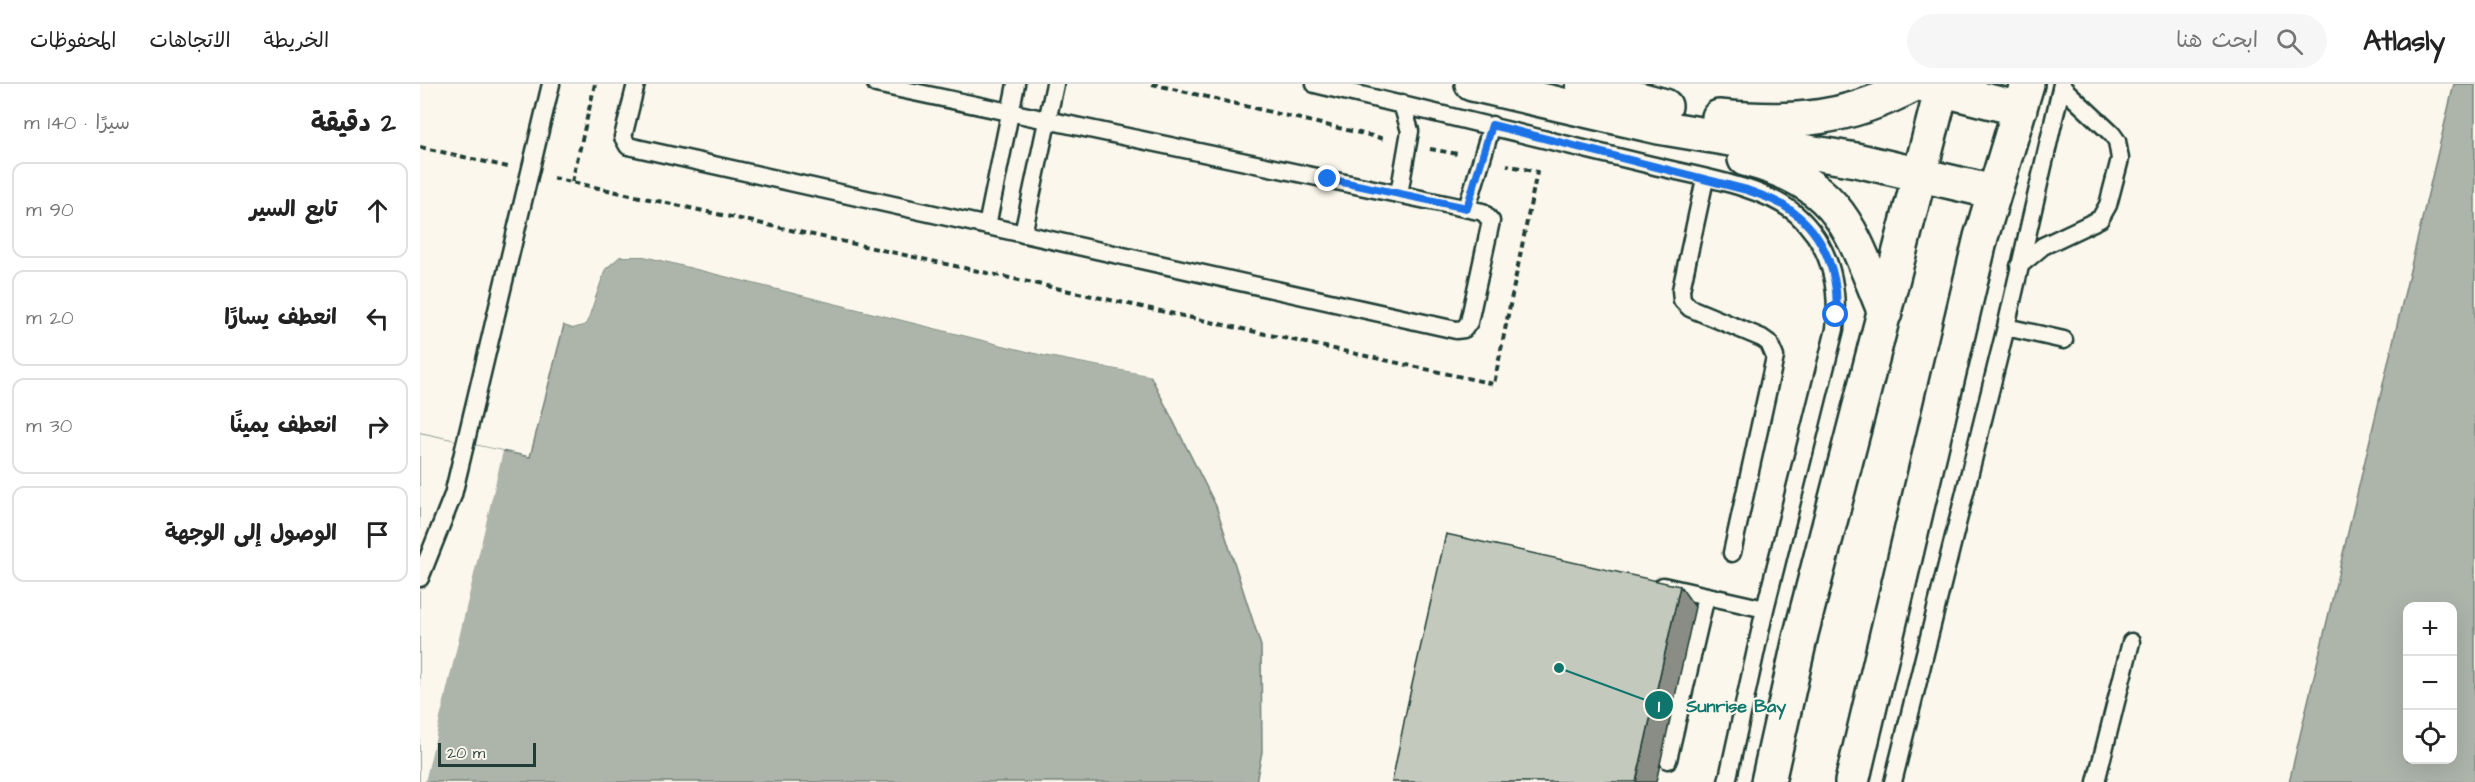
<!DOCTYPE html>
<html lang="ar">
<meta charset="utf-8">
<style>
:root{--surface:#fff;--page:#f6f6f6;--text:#222;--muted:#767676;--line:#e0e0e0}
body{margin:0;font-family:"Architects Daughter","Playpen Sans Arabic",sans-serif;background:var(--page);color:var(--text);direction:rtl}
.controls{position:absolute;right:18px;bottom:18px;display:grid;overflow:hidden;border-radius:12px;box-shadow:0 6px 24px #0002}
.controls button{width:54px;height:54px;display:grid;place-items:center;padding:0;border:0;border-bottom:2px solid var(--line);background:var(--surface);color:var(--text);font:30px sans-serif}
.scale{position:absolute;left:18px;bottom:15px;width:98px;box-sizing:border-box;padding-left:6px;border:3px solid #1f3d34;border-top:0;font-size:16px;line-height:21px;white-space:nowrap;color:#1f3d34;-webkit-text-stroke:4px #fbf7ec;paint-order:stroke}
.stop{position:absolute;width:18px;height:18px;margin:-14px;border:4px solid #1a73e8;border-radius:50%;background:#fff}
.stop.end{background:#1a73e8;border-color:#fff;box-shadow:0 2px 6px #0008}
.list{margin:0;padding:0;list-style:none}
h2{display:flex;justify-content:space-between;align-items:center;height:78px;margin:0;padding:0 24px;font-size:26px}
h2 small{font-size:20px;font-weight:400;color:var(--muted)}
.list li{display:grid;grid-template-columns:39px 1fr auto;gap:18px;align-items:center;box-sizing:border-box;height:96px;margin:0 12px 12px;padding:0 12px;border:2px solid var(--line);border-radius:12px}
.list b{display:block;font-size:22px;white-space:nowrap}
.list em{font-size:20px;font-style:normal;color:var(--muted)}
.icon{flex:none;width:33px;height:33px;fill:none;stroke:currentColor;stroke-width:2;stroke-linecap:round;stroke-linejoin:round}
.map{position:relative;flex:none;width:2055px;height:698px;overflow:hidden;direction:ltr}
header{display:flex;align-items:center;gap:36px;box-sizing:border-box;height:84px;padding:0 30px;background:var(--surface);border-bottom:2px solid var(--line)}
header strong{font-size:28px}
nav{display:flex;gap:33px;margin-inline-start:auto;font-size:21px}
.search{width:420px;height:54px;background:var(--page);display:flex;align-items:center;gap:15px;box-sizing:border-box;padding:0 21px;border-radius:33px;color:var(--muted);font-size:22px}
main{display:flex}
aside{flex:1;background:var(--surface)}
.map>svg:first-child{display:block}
.water{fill:#adb4aa;stroke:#74847b;stroke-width:1.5;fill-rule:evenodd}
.pier{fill:#fbf7ec}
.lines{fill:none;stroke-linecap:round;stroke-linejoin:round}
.lane-casing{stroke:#1f3d34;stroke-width:21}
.secondary-casing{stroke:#1f3d34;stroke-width:38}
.path{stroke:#1f3d34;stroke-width:4;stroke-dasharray:6 4.5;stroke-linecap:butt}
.lane{stroke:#fbf7ec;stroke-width:16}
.secondary{stroke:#fbf7ec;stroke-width:33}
.shaded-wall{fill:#898d85;stroke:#1f3d34;stroke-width:1.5}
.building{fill:#c4c9be;stroke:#1f3d34;stroke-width:1.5}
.route{stroke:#1a73e8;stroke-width:8}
.leader{fill:none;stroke:#0f766e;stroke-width:2}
.callout-dot{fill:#0f766e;stroke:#fbf7ec;stroke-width:2}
.mark-label{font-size:18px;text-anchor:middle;font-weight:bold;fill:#fff}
.callout-label{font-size:18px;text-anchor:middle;font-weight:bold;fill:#0f766e;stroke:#fbf7ec;stroke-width:4.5;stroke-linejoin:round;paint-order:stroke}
</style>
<header>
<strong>Atlasly</strong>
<div class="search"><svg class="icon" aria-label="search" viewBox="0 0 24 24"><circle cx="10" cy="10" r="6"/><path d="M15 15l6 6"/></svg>ابحث هنا</div>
<nav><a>الخريطة</a><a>الاتجاهات</a><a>المحفوظات</a></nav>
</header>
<main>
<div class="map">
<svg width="2055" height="698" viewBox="0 0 2055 698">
<rect width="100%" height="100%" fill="#fbf7ec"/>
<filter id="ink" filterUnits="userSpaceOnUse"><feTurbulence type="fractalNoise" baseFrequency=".0167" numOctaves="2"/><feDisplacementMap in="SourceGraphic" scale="12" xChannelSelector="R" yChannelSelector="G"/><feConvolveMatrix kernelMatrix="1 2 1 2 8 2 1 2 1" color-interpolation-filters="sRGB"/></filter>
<g filter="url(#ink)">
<!-- water -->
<path class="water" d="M 2034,0 L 2055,0 L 2055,698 L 1869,698 ZM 2032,522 L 2032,676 L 1988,676 L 1988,522 Z
M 200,172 L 224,172 L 623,271 L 730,291 L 796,422 L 841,562 L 842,668 L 836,698 L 0,698 L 0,349 L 110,373 L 144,241 L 153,244 L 166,240 L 185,185 Z"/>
<!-- pier -->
<path class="pier" d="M 199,169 L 225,169 L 624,268 L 730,288 L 733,292 L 623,271 L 224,172 L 200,172 L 185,185 L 166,240 L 153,244 L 144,241 L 144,238 L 153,241 L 164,237 L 182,183 Z
M 0,349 L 83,367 L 5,698 L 0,698 Z"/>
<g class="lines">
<!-- lane casing -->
<g class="lane-casing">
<path id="lane" d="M 216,0 L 203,53 L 208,62 L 1036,246 L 1044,245 L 1049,238 L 1071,137 L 1063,128 L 456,0
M 895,0 C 1007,26 1119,53 1231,81 C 1273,92 1342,101 1376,130 C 1410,160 1419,201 1415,245 L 1345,525 L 1307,698
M 1285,95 L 1261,206 L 1262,216 L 1270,224 L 1342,254 L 1349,259 L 1355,273 L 1312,469
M 979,110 L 990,47 L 982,20
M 1047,124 L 1072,41
M 567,142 L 596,0
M 603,150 L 635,0
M 1599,182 L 1623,162 L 1680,135 L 1688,121 L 1700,75 L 1697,57 L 1692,50 L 1642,3
M 1586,243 L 1644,256
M 0,494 L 33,411 L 131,0
M 1243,502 L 1345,525
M 1248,676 L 1286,512
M 1473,698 L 1586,243 L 1642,0
M 1676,698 L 1711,558"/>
</g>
<!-- secondary casing -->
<g class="secondary-casing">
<path id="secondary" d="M 1052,0 L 1238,43 L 1436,76 L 1574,108
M 1163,0 L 1245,22
M 1500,0 L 1600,25
M 1299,33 C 1375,40 1426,36 1495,0
M 1325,75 C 1422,100 1430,144 1465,229
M 1348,698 L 1381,550 L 1523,0
M 1432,698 L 1561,153 L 1607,0"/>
</g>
<!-- path -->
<path class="path" d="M 732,0 L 965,55
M 0,63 L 88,83
M 1010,65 L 1038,70
M 133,94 L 1074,300 L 1117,88 L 1087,81
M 152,98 L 175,0"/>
<!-- lane -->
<use href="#lane" class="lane"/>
<!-- secondary -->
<use href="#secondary" class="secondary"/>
</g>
<!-- shaded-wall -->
<path class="shaded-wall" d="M 1260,502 L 1275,523 L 1236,698 L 1216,698 Z"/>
<!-- building -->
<path class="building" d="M 1026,450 L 1260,502 L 1216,698 L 972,698 L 987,623 Z"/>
</g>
<g class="lines" filter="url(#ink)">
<!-- route -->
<path class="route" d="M 908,95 L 1047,124 L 1072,41 L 1327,106 C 1343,112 1359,117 1373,128 C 1404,150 1420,193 1416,231"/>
</g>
<!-- callouts -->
<path class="leader" d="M1139 584L1239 621"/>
<g class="callout-dot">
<circle cx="1139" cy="584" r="6"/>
<circle cx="1239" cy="621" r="15"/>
</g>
<g class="mark-label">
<text x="1239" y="628">1</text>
</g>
<g class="callout-label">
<text x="1316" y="628">Sunrise Bay</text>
</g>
</svg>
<div class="controls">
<button>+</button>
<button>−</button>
<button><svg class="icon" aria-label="locate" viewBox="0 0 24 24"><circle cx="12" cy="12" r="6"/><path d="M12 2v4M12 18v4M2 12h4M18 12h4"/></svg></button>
</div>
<div class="scale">20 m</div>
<div class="stop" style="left:1416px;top:231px"></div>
<div class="stop end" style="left:908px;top:95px"></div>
</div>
<aside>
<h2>2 دقيقة<small>سيرًا · 140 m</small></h2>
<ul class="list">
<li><svg class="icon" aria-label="ahead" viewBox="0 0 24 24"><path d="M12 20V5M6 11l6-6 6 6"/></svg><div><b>تابع السير</b></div><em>90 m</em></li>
<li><svg class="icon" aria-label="left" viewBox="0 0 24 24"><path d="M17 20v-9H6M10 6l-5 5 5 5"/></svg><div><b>انعطف يسارًا</b></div><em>20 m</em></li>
<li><svg class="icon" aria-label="right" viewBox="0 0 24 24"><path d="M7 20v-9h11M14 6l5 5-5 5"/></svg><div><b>انعطف يمينًا</b></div><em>30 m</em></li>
<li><svg class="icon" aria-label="arrive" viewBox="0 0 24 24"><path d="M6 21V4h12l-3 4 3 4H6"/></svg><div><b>الوصول إلى الوجهة</b></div></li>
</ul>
</aside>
</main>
